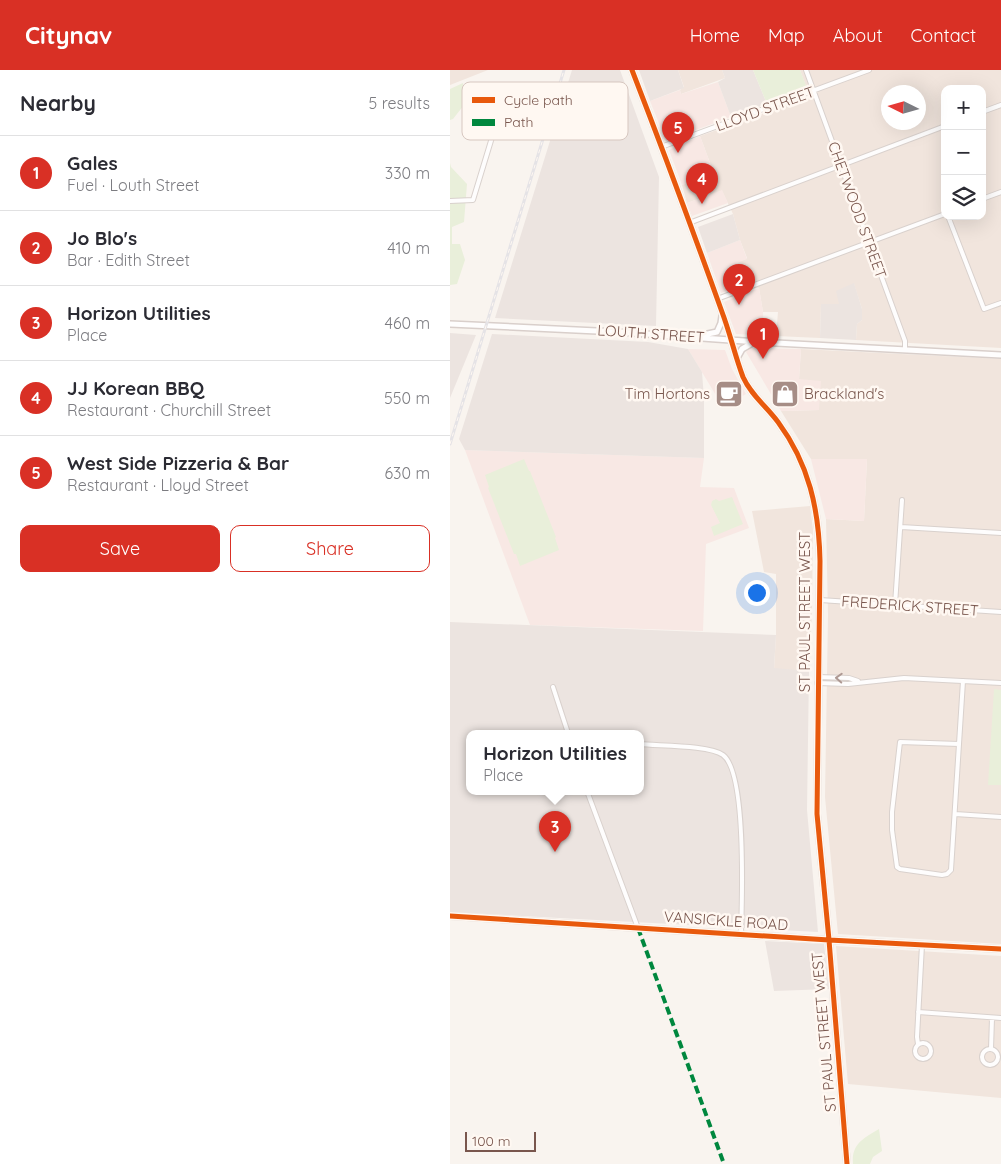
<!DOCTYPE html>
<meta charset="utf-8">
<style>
:root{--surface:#fff;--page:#f2f2f3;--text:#2b2b33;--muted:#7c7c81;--line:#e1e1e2;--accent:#d93025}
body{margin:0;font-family:Quicksand,sans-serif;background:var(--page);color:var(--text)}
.controls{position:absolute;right:15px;top:15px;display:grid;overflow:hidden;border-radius:10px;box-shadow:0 5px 20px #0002}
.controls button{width:45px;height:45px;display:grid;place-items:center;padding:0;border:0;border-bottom:1px solid var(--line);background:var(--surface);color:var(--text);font:25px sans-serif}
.compass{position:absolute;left:431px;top:15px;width:45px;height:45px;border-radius:50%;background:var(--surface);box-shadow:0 5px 20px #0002;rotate:275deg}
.scale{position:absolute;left:15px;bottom:12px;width:71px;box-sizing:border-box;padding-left:5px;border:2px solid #79564d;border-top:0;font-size:14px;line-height:18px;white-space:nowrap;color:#79564d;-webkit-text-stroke:4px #fff8f2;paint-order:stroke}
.you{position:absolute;left:306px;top:522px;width:18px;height:18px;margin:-12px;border:4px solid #fff;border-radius:50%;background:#1a73e8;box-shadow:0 0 0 8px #1a73e833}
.badge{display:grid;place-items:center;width:32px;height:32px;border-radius:50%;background:var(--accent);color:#fff;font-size:16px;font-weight:700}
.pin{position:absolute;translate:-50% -41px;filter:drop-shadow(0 1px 2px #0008)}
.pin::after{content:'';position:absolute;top:26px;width:18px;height:15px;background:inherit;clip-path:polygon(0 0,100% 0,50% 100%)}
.popup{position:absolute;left:16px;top:660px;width:178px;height:65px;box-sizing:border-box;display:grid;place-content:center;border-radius:10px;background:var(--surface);filter:drop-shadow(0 1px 4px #0005);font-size:16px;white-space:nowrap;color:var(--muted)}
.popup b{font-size:19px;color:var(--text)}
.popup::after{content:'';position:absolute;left:50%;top:100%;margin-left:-10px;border:10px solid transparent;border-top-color:var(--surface)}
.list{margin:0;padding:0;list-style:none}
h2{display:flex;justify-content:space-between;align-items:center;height:65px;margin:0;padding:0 20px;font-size:21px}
h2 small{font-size:16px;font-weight:400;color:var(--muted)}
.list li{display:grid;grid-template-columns:32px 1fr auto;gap:15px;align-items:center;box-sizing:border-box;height:75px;padding:0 20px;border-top:1px solid var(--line)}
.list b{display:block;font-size:19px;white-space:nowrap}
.list p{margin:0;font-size:16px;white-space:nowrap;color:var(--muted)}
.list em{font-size:16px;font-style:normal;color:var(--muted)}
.actions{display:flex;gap:10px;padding:15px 20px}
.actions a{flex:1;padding:11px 0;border:1px solid var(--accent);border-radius:10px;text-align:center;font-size:18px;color:var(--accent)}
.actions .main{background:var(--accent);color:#fff}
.icon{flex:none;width:28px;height:28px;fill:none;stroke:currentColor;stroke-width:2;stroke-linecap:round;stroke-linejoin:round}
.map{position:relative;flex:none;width:551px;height:1094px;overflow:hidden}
header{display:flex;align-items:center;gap:30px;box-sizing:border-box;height:70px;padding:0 25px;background:var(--accent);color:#fff}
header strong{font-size:24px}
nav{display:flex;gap:28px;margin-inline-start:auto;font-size:18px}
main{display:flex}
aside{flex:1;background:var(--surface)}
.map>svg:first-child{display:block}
.residential{fill:#f1e5dd;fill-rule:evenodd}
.commercial{fill:#f8e8e4}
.industrial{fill:#ece4e0;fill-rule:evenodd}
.green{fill:#e9efda}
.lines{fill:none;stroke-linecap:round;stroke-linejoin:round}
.street-casing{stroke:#d9d1cd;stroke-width:6}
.secondary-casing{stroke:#d9cfcb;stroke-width:8}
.street{stroke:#fefdfd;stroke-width:4}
.secondary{stroke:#fefdfd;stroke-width:5}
.rail-casing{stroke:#e5e3e6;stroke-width:3}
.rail{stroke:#fff8f2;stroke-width:1;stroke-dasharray:4;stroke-linecap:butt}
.quiet{stroke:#00873e;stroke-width:4;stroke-dasharray:8 4;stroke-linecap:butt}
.cycleway-casing{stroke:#fff8f2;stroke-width:8}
.cycleway{stroke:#e8590c;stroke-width:5}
.oneway{stroke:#ae9993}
.labels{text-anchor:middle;stroke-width:5;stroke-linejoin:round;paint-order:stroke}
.street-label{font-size:15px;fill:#79564d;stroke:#fff8f2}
.poi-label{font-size:15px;fill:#79564d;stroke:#fff8f2;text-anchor:end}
.key{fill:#fff8f2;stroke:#d7c7c0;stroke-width:1}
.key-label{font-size:14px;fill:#79564d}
</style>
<header>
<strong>Citynav</strong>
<nav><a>Home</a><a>Map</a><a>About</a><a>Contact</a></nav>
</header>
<main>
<aside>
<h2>Nearby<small>5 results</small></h2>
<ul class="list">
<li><span class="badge">1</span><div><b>Gales</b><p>Fuel · Louth Street</p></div><em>330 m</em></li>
<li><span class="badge">2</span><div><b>Jo Blo's</b><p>Bar · Edith Street</p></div><em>410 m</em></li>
<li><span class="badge">3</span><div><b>Horizon Utilities</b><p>Place</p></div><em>460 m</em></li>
<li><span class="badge">4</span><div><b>JJ Korean BBQ</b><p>Restaurant · Churchill Street</p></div><em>550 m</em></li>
<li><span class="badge">5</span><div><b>West Side Pizzeria &amp; Bar</b><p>Restaurant · Lloyd Street</p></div><em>630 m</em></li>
</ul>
<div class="actions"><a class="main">Save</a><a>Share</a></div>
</aside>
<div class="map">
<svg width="551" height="1094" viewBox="0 0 551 1094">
<rect width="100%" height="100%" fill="#f9f4ef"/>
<!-- residential -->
<path class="residential" d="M 0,0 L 38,0 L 0,15 Z
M 228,0 L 272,0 L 275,8 L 231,24 L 230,20 L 234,17 Z
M 350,0 L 551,0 L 551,278 L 406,270 L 407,254 L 412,250 L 412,239 L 404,214 L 389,234 L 371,234 L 370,268 L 326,266 L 328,242 L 313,242 L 309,218 L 296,214 L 287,193 L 297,188 L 290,170 L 283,144 L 272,121 L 237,133 L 232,115 L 244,110 L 247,116 L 266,109 L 250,66 L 360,27 ZM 495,19 L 532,19 L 532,146 L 495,146 ZM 438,22 L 468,22 L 468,52 L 438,52 Z
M 351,279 L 551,289 L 551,874 L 388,864 L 375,727 L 378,545 L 376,449 L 414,451 L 417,389 L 361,389 L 331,341 L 369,340 L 349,309 Z
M 360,436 L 363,460 L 362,541 L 359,601 L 324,599 L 326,565 L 326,504 L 314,502 L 302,441 Z
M 386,876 L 551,886 L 551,1028 L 398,1014 Z"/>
<!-- commercial -->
<path class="commercial" d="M 268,12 L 281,47 L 216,71 L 200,31 L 230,20 L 231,24 Z
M 250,66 L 266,109 L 246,116 L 244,110 L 232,115 L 219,80 Z
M 272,120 L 278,133 L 242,146 L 237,133 Z
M 290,170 L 297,189 L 287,193 L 296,214 L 271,223 L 257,183 Z
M 309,218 L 313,242 L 312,265 L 286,264 L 274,232 Z
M 300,278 L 351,279 L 349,309 L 371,311 L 369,340 L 331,341 L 296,282 Z
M 238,279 L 275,280 L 282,299 L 296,324 L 273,337 Z
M 15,380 L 254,388 L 250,417 L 284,418 L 299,458 L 256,474 L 253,561 L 80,555 Z
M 361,389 L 417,389 L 414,451 L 376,449 Z"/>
<!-- industrial -->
<path class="industrial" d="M 122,0 L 170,0 L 209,107 L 206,256 L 45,248 Z
M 189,0 L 228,0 L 234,18 L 200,31 Z
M 272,0 L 303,0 L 317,34 L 281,47 L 268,12 L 275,8 Z
M 283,144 L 290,170 L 257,183 L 248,157 Z
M 404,213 L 412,239 L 412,250 L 407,254 L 406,270 L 370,268 L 371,234 L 389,234 L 386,221 Z
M 0,263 L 26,265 L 0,328 Z
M 42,264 L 198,272 L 238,279 L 252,302 L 254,329 L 254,388 L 15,380 L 9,369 Z
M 0,552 L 326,565 L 324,598 L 359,601 L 357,740 L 368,862 L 0,842 ZM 20,663 L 190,663 L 190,721 L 20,721 Z
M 315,871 L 374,874 L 379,919 L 324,921 Z"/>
<!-- green -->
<path class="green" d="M 303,0 L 350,0 L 357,18 L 317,34 Z
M 13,13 L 14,35 L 3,49 L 0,50 L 0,19 Z
M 0,93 L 1,97 L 17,114 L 14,152 L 2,157 L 2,174 L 10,174 L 15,190 L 7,214 L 0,215 Z
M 74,389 L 79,401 L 80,401 L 106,467 L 105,468 L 109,480 L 70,496 L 66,484 L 64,484 L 38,418 L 39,417 L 35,405 Z
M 282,427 L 293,454 L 264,466 L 261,457 L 270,453 L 261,435 L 262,431 L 266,429 L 269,431 Z
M 544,619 L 551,620 L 551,715 L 538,715 Z
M 429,1059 L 432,1081 L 423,1087 L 420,1094 L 403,1094 C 401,1074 414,1068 429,1059 Z"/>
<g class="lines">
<!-- street casing -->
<g class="street-casing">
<path id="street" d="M 356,0 L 455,271 L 455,280
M 532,42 L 551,35
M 211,77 L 419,0
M 532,129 L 551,122
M 0,131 L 23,130 L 47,51
M 498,146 L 534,239 L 551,233
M 239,153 L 495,56
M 267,229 L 495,144
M 451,457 L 551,463
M 370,530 L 551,542
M 445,535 L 452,430
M 368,607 L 399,608 L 408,611
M 367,613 L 398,614 L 454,608 L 551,613
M 103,617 L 118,663
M 190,674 C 208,676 260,675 273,685 C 297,703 292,831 291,864
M 509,674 L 450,672 L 442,742 L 442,760 L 447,797 L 450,799 L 492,805 L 497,804 L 501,800 L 513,611
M 137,721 L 188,858
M 505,744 L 551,747
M 468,942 L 551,948
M465 981a8 8 0 1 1 16 0a8 8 0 1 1-16 0Z
M 468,974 L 467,967 L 472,875
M 541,979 L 542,948
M532 987a8 8 0 1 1 16 0a8 8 0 1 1-16 0Z"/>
</g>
<!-- secondary casing -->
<g class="secondary-casing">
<path id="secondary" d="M 182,0 C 213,80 243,161 272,242 C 280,263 285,286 293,307 C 301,325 316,336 328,352 C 359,394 369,439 370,491 L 367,744 L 379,870 L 397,1094
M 0,254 L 168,262 L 308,272 L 551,285
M 253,265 L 267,262 L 271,253 L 272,246
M 287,288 L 292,279 L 304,272
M 0,846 L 379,870 L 551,879"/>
</g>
<!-- street -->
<use href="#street" class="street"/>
<!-- secondary -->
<use href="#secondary" class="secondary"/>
<!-- rail casing -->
<g class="rail-casing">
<path id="rail" d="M 0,374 L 114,0"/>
</g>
<!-- rail -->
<use href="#rail" class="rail"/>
<!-- quiet -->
<path class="quiet" d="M 188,858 L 274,1094"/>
<!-- cycleway casing -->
<g class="cycleway-casing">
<path id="cycleway" d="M 182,0 C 213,80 243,161 272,242 C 280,263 285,286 293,307 C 301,325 316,336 328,352 C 359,394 369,439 370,491 L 367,744 L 379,870 L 397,1094
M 0,846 L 379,870 L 551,879"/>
</g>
<!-- cycleway -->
<use href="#cycleway" class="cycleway"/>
</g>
<!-- one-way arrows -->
<defs><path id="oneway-chevron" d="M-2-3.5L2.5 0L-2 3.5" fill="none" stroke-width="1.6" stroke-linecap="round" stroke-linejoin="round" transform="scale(1.25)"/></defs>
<use class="oneway" href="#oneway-chevron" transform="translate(389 608) rotate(-177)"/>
<!-- icons -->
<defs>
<g id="cafe-square" transform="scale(1.4375)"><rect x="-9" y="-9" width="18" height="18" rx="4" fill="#a68d86" stroke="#fff8f2"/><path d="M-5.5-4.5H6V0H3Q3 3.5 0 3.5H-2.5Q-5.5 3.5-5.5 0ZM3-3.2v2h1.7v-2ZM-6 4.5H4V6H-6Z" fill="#fff"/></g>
<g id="shop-square" transform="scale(1.4375)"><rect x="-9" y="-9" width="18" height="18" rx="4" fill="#a68d86" stroke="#fff8f2"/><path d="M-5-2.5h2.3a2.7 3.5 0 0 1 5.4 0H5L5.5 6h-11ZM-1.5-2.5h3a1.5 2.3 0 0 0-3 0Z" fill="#fff"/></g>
</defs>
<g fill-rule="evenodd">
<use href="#cafe-square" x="279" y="324"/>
<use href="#shop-square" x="335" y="324"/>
</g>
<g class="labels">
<!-- street labels -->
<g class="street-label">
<text transform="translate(315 39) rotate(-20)" y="5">LLOYD STREET</text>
<text transform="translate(407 140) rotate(70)" y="5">CHETWOOD STREET</text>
<text transform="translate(201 264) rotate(4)" y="5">LOUTH STREET</text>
<text transform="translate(460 536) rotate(4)" y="5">FREDERICK STREET</text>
<text transform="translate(355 542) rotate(-90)" y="5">ST PAUL STREET WEST</text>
<text transform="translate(276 851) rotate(4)" y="5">VANSICKLE ROAD</text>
<text transform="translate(374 962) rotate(-95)" y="5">ST PAUL STREET WEST</text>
</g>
<!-- poi labels -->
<g class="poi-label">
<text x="260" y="329">Tim Hortons</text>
<text x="354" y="329" text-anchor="start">Brackland's</text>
</g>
</g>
<!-- legend -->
<rect x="12" y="12" width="166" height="58" rx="8" class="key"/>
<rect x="22" y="27" width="23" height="6" fill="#e8590c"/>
<rect x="22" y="49" width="23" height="7" fill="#00873e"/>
<g class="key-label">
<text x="54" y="35">Cycle path</text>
<text x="54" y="57">Path</text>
</g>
</svg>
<div class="controls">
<button>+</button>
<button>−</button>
<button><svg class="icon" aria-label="layers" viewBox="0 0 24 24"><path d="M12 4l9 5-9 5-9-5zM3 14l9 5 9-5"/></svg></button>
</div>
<svg class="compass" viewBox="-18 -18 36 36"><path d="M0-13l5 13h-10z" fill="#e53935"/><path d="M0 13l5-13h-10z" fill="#7c7c81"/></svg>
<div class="scale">100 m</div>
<div class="you"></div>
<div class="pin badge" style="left:313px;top:289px">1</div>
<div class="pin badge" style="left:289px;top:235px">2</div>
<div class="pin badge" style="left:105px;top:782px">3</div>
<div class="popup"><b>Horizon Utilities</b>Place</div>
<div class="pin badge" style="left:252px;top:134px">4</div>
<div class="pin badge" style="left:228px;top:83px">5</div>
</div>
</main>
